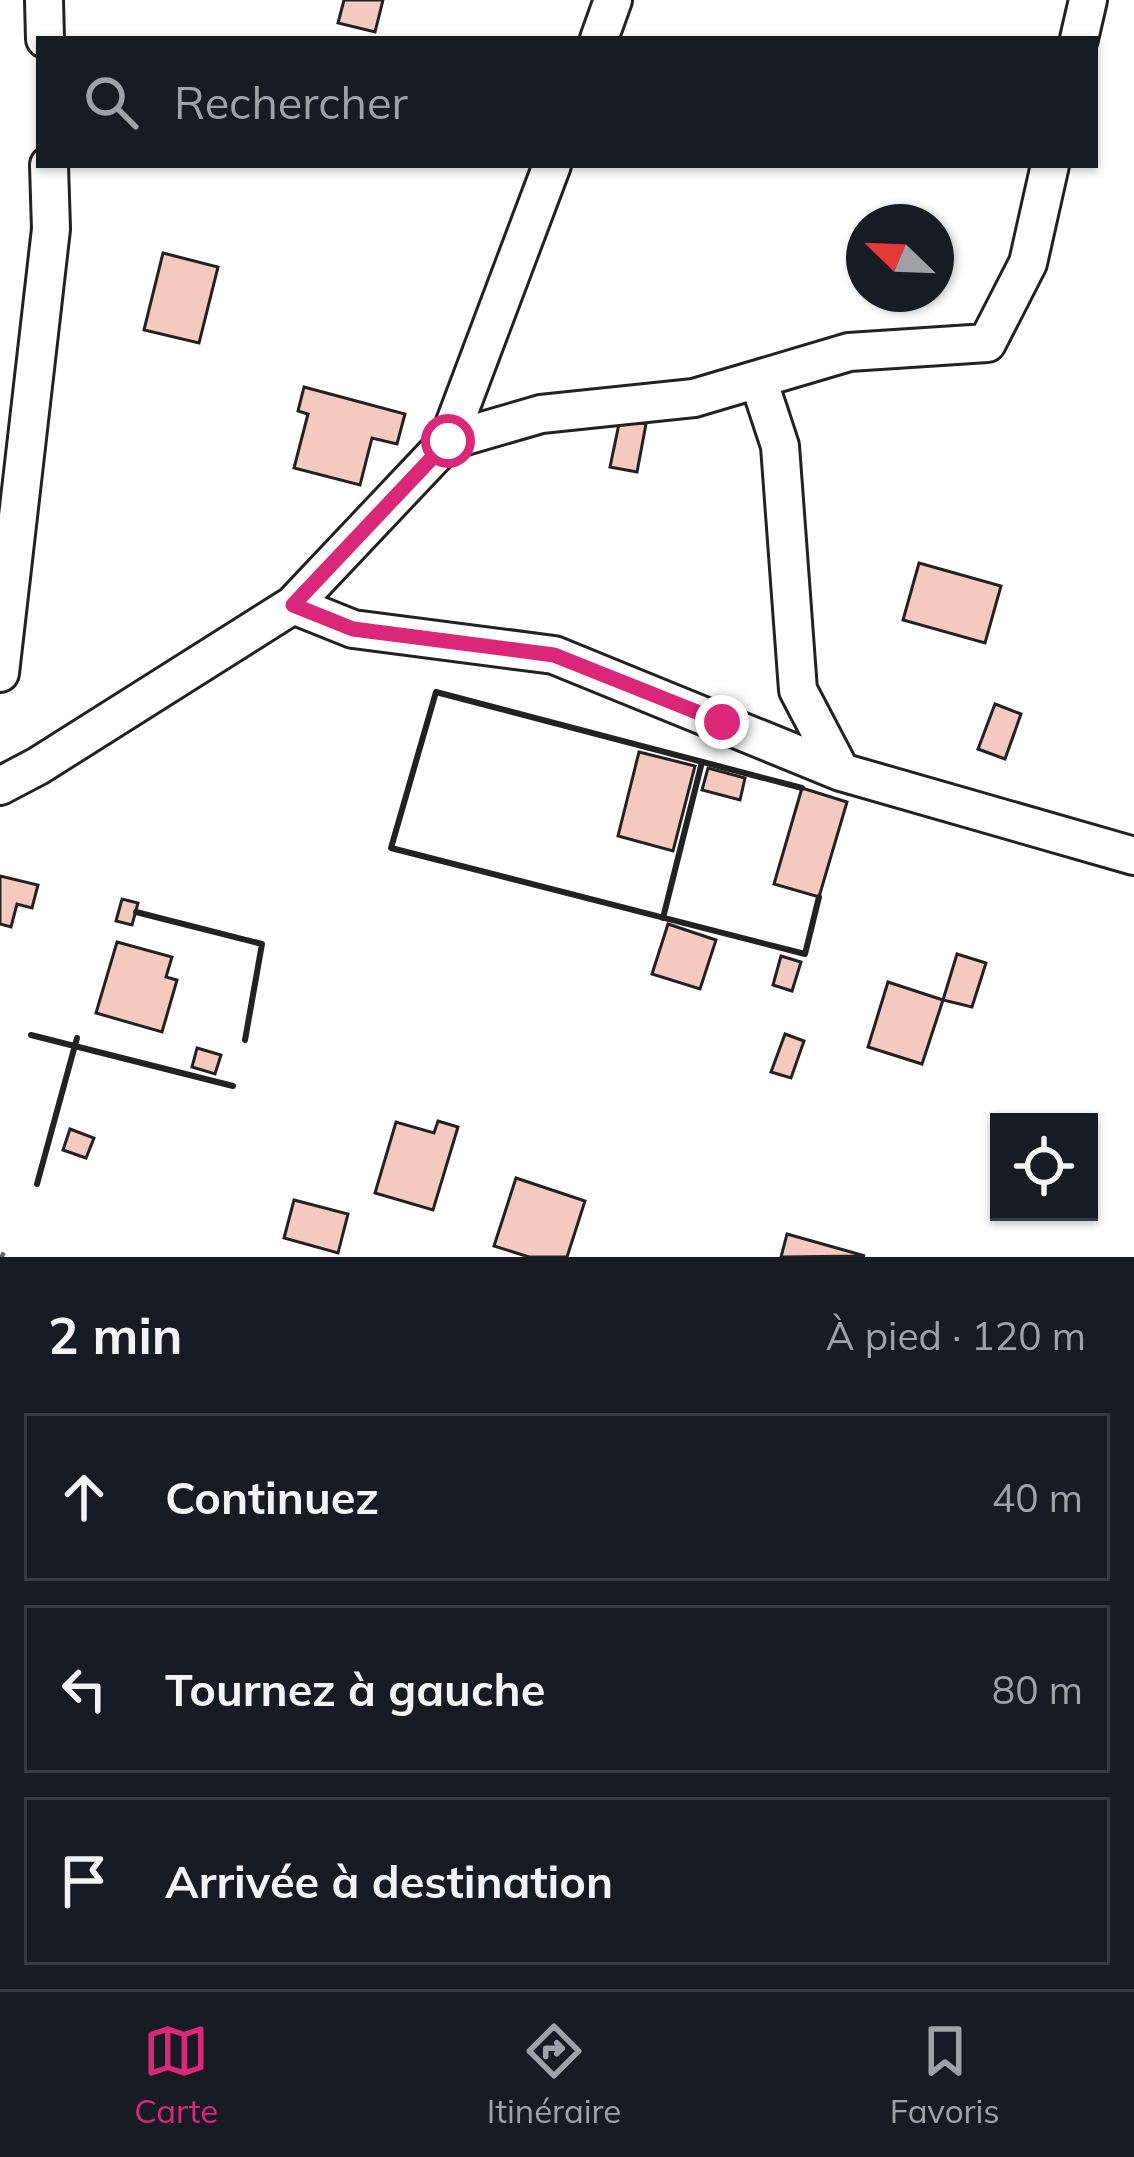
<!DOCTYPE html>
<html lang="fr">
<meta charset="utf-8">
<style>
:root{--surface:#171b24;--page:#242831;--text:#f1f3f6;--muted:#9ea1a6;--line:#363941;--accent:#db2777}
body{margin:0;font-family:Mulish,sans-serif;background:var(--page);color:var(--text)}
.controls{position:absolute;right:36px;bottom:36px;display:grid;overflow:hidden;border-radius:0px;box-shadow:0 3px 9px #0004}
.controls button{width:108px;height:108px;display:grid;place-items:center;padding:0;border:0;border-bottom:3px solid var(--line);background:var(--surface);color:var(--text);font:60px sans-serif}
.compass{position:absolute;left:846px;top:204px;width:108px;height:108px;border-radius:50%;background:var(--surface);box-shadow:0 3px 9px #0004;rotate:293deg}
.stop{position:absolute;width:36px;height:36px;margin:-27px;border:9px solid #db2777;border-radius:50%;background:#fff}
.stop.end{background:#db2777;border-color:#fff;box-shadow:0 3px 12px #0008}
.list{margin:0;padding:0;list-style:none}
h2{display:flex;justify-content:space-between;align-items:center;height:156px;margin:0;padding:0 48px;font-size:51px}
h2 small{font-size:39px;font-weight:400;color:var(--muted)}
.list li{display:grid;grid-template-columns:78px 1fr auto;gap:36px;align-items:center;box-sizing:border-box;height:168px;margin:0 24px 24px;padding:0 24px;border:3px solid var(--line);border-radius:0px}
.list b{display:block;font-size:45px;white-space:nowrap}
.list em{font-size:39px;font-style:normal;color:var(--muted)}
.icon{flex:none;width:66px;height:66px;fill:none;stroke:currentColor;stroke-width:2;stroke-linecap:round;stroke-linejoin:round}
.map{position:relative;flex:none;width:1134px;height:1257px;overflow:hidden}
.search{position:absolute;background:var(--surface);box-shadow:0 3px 9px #0004;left:36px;right:36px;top:36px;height:132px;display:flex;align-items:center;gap:30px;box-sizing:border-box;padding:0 42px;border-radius:0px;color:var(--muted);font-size:45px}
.sheet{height:732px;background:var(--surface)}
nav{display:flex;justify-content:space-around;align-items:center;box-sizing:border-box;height:168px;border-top:3px solid var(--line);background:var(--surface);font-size:33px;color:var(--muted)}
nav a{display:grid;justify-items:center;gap:6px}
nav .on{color:var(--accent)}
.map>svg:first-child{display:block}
.building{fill:#f3c9c0;stroke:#222;stroke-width:3}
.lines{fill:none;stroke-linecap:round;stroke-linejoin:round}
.minor-casing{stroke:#222;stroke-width:42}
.path{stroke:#646464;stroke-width:8;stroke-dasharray:9 6;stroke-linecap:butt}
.minor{stroke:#fff;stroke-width:36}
.wall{stroke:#222;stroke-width:6}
.route{stroke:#db2777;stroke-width:15}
</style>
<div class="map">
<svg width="1134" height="1257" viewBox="0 0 1134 1257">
<rect width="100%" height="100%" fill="#fff"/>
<!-- building -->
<path class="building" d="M 344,0 L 383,0 L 375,32 L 338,23 Z
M 163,253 L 218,267 L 199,343 L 144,330 Z
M 304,387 L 405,414 L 397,444 L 372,438 L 360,485 L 294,468 L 308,414 L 298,411 Z
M 620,419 L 646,424 L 637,472 L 610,467 Z
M 919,563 L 1001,586 L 985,643 L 903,620 Z
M 995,704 L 1021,714 L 1005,759 L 978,749 Z
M 639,752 L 695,766 L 673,851 L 618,836 Z
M 708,768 L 745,778 L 740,800 L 702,790 Z
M 802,788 L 847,802 L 819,897 L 774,884 Z
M 0,876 L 38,885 L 32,908 L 17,904 L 11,927 L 0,924 Z
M 122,899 L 138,903 L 132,925 L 116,921 Z
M 668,924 L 716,940 L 700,989 L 652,974 Z
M 117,942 L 172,957 L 166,977 L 177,980 L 162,1032 L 96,1013 Z
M 957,954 L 986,963 L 972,1007 L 943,1000 Z
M 781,956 L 801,962 L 792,991 L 773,985 Z
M 888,982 L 943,1000 L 922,1064 L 868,1047 Z
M 785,1034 L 804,1041 L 791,1078 L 771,1072 Z
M 197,1048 L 221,1055 L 215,1074 L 192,1067 Z
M 438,1121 L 458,1127 L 433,1210 L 375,1193 L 396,1122 L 434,1133 Z
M 70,1129 L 94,1138 L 86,1158 L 63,1150 Z
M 516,1178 L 585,1201 L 567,1257 L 529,1257 L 494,1246 Z
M 294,1200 L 348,1214 L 338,1253 L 284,1238 Z
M 787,1234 L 865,1256 L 781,1257 Z"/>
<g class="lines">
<!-- minor casing -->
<g class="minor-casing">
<path id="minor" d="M 44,0 L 45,39
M 599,39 L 613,0
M 1079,39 L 1088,0
M 758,379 L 780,446 L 798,690 L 841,772
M 448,441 L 552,165
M 293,605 L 353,629 L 554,655 L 841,772 L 1134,856
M 0,673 L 51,229 L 49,165
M 0,786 L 38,766 L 293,605 L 448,441 L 541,414 L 694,398 L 849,352 L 987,343 L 1028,263 L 1050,165"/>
</g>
<!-- path -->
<path class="path" d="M 0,1255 L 4,1257"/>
<!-- minor -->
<use href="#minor" class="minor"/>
<!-- wall -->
<path class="wall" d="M 802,788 L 436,692 L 391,848 L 805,954 L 819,897
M 136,912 L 262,944 L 245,1040
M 663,918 L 702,762
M 31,1035 L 233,1086
M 37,1184 L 77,1038"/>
</g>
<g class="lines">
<!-- route -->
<path class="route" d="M 448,441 L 293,605 L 353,629 L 554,655 L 722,722"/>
</g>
</svg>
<div class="controls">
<button><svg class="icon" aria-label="locate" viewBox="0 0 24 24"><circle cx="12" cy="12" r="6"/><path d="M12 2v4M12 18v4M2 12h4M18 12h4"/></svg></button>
</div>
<svg class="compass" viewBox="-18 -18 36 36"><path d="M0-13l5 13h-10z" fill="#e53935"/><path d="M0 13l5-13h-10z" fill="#9ea1a6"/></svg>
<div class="stop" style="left:448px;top:441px"></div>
<div class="stop end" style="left:722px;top:722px"></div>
<div class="search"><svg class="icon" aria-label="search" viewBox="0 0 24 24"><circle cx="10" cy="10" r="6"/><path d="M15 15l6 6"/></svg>Rechercher</div>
</div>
<section class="sheet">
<h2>2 min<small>À pied · 120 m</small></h2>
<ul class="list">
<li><svg class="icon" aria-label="ahead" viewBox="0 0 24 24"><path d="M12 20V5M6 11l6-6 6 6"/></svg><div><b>Continuez</b></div><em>40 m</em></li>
<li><svg class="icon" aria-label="left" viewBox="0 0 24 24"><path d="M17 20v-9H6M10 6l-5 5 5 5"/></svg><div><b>Tournez à gauche</b></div><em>80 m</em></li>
<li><svg class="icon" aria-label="arrive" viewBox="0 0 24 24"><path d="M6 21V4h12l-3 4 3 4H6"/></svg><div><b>Arrivée à destination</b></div></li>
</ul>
</section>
<nav>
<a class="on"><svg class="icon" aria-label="map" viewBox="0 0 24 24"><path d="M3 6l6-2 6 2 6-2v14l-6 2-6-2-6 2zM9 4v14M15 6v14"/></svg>Carte</a>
<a><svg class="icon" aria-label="directions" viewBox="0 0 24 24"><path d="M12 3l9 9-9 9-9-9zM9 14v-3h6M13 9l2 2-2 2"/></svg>Itinéraire</a>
<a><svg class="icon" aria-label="saved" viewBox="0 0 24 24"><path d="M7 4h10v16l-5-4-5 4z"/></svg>Favoris</a>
</nav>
